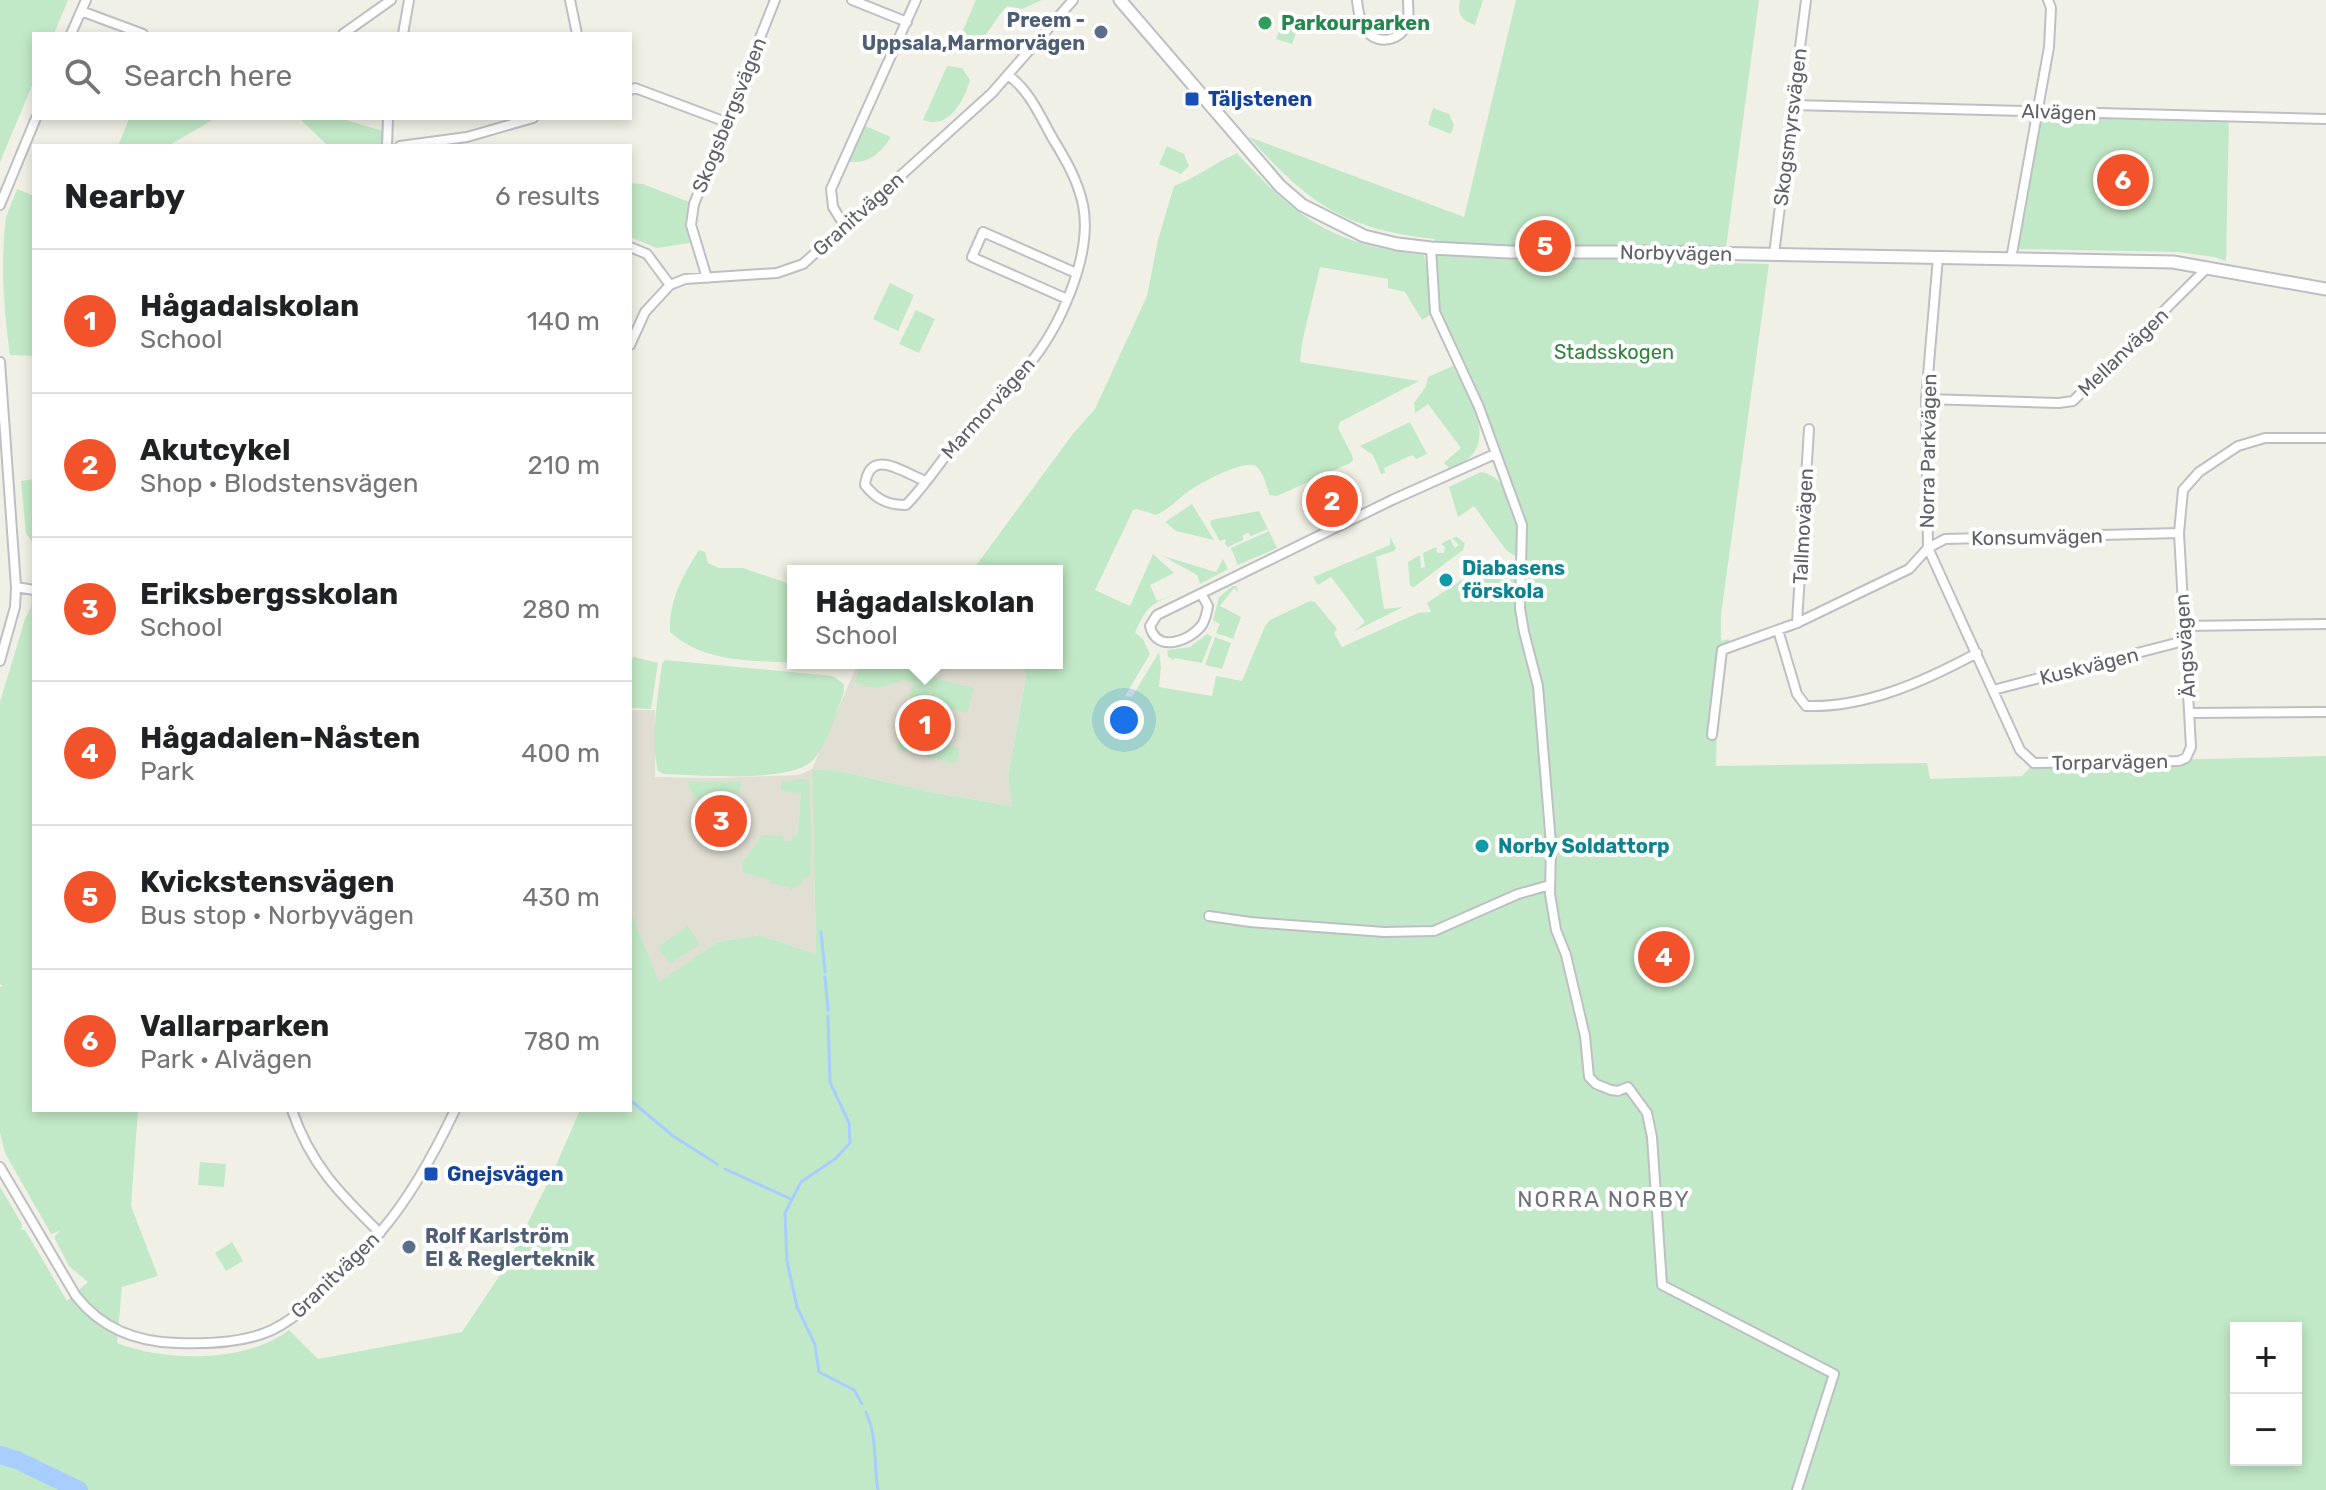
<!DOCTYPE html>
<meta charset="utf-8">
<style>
:root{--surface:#fff;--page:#f2f2f2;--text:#202124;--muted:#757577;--line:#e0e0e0;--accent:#f2532b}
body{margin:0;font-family:Rubik,sans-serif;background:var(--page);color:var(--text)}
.controls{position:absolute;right:24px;bottom:24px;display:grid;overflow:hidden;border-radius:0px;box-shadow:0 4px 12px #0003}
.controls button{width:72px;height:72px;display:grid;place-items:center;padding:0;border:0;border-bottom:2px solid var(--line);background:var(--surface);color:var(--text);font:40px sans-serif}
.you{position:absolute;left:1124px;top:720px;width:28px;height:28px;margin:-20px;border:6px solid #fff;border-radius:50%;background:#1a73e8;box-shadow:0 0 0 12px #1a73e833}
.badge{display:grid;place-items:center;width:52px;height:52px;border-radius:50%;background:var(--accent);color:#fff;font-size:26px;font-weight:700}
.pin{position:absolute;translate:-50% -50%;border:4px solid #fff;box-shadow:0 2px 8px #0006}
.popup{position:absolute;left:787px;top:565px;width:276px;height:104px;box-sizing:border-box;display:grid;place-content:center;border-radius:0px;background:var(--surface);filter:drop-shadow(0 2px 6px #0005);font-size:26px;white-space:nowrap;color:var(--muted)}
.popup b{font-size:30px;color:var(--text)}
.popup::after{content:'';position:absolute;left:50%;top:100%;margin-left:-16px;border:16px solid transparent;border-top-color:var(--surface)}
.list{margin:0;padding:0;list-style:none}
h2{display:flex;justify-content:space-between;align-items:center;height:104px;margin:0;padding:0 32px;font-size:34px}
h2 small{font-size:26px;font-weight:400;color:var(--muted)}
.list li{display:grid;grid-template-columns:52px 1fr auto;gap:24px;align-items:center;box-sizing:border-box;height:144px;padding:0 32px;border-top:2px solid var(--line)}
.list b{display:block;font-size:30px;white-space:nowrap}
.list p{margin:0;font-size:26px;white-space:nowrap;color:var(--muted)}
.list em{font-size:26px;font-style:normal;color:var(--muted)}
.icon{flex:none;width:44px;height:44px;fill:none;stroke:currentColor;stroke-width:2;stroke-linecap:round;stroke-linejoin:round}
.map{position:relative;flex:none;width:2326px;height:1490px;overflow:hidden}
.search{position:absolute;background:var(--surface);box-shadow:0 4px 12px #0003;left:32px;top:32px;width:600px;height:88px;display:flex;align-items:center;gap:20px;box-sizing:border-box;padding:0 28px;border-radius:0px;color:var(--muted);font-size:30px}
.panel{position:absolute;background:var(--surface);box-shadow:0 4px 12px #0003;left:32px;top:144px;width:600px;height:968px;border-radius:0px}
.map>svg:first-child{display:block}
.education{fill:#e1dfd4}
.green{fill:#c2e9c7;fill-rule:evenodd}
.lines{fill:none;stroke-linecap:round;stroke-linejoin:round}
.stream{stroke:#a8ceff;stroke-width:3}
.river{stroke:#a8ceff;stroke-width:18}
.street-casing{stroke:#bebfc5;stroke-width:12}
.secondary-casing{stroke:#bcbec5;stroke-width:15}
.street{stroke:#fff;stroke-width:8}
.secondary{stroke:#fff;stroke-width:11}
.leisure-dot{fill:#2e9e5b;stroke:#fff;stroke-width:3}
.service-dot{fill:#5c6f8a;stroke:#fff;stroke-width:3}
.transit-dot{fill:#1a4fb4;stroke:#fff;stroke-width:3}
.culture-dot{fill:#0f9aa8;stroke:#fff;stroke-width:3}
.labels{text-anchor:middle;stroke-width:8;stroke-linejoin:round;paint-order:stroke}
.service-label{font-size:20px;font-weight:bold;fill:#4e5e75;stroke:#fff;text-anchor:end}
.leisure-label{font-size:20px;font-weight:bold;fill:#27864d;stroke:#fff;text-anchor:start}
.transit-label{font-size:20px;font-weight:bold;fill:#164399;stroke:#fff;text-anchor:start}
.street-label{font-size:20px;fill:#5e6167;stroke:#fff}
.park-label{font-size:20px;fill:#30843e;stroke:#fff}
.culture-label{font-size:20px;font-weight:bold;fill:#0d838f;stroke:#fff;text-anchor:start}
.neighbourhood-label{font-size:22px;letter-spacing:2px;fill:#6f7379;stroke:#fff}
</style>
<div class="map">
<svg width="2326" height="1490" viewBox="0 0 2326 1490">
<rect width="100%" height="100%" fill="#f1f0e6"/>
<!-- education -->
<path class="education" d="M 858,663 L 1023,663 L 1026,677 L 1008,775 L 1012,806 L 930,792 L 840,771 L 812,769 L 816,954 L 760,935 L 717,942 L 659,983 L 630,909 L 630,710 L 655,710 L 655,777 L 718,778 L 799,775 L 812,769 Z"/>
<!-- green -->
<path class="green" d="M 0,0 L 68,0 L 54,34 L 34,34 L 34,81 L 0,162 Z
M 976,0 L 1042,0 L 1022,9 L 1007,6 C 993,21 987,37 971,52 L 954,51 Z
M 1460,0 L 1483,0 L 1475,25 C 1461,20 1457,15 1460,0 Z
M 1516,0 L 1759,0 L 1724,263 L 1769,264 L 1721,615 L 1721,641 L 1729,639 L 1717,728 L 1716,766 L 1927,763 L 1930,779 L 2022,776 L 2034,763 L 2326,756 L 2326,1490 L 0,1490 L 0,1187 L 22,1224 L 21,1230 L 25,1230 L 67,1301 L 88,1282 L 69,1266 L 54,1237 L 60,1231 L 51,1234 L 5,1153 L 0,1133 L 0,987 L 3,986 L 0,984 L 0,702 L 25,619 L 31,607 L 32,589 L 34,1110 L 138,1110 L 131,1206 L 158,1276 L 122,1287 L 117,1343 C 166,1362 246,1363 289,1330 L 318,1359 L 462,1332 L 508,1263 L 553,1172 L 580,1110 L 630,1110 L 630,909 L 659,982 L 717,942 L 760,935 L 816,954 L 812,769 L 840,771 L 930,792 L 1012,806 L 1008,776 L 1026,677 L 1023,663 L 1057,663 L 1057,571 L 972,571 L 1072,435 L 1095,409 L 1147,296 L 1158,240 L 1174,186 C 1197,177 1215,163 1237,153 C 1298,220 1333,245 1424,255 L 1432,290 L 1431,260 L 1435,239 C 1344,229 1309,204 1249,137 L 1464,217 ZM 1320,267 L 1388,279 L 1388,288 L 1405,292 L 1422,320 L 1435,312 L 1515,502 L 1523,546 L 1522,569 L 1481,579 L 1475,571 L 1427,603 L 1431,612 L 1418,613 L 1342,647 L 1334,633 L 1337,629 L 1315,602 L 1310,601 L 1270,620 L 1265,626 L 1242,681 L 1216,676 L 1212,696 L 1159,687 L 1161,667 L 1159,652 L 1132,697 L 1125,696 L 1150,654 L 1143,639 L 1135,633 C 1148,602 1153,604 1183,591 L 1157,601 L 1150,585 L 1174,573 L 1153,554 L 1130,606 L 1095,590 L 1133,510 L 1137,509 L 1156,515 C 1170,509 1179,497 1192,489 C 1203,481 1246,459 1256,466 C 1264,472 1266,487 1270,495 L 1277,496 L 1350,463 L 1353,460 L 1352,455 L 1338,428 L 1340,422 L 1419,381 L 1300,362 L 1302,343 ZM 2236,1328 L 2296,1328 L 2296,1460 L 2236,1460 Z
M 1285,16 L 1300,22 L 1292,44 L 1276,39 Z
M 947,66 L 962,68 L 970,80 C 964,101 949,130 923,120 Z
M 1433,108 L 1449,114 L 1454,125 L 1451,134 L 1428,125 Z
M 2036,111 L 2229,117 L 2226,261 L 2214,257 L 2178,252 L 2017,249 L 2012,251 Z
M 216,118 L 168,146 L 118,146 L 129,119 Z
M 299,118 L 339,118 L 386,132 L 387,146 L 328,146 Z
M 861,124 L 891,137 C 880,154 866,167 844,160 Z
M 1167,146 L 1184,154 L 1189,166 L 1181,174 L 1159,164 Z
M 630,183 L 643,184 L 694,204 L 691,225 L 696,242 L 657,248 L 630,237 Z
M 17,189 L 34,196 L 34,356 L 10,355 C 4,312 0,260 6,218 C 9,208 14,198 17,189 Z
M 890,283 L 914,295 L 898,331 L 873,319 Z
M 916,310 L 935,319 L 919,353 L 899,344 Z
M 1453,366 C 1464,389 1494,432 1471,456 C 1466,462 1456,465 1449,468 L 1444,463 L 1461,448 L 1428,404 L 1415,413 L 1414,403 L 1426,386 L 1428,377 Z
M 1410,422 L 1427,454 L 1416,459 L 1412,455 L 1384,468 L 1385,473 L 1381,474 L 1373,455 L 1360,446 Z
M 1481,472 C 1514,478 1520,529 1519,556 L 1513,555 L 1506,550 L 1474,506 L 1458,517 L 1449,487 Z
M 34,479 L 34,545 L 26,533 L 21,481 Z
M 1192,504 L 1214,540 L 1176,531 L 1165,522 Z
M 1259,511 L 1268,529 L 1251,536 L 1248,533 L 1243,535 L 1243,540 L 1228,547 L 1225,544 L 1226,539 L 1220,541 L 1210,524 L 1211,520 Z
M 1269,531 L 1277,548 L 1238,565 L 1231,548 Z
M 1390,537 L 1396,548 L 1394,551 L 1376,557 L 1384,609 L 1403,607 L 1353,632 L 1365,622 L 1331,577 L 1318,585 L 1313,577 L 1390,545 Z
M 1457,537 L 1465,543 L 1463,550 L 1414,587 L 1410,586 L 1408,562 L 1420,555 L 1421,568 L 1425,567 L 1423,553 L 1436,547 L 1437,553 L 1444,553 L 1445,547 L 1441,544 L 1450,539 L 1455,548 L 1459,545 L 1452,538 Z
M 699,550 L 705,552 L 708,563 L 719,568 L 743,568 L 793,585 L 793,663 C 749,660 705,663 670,632 C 669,600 682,577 699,550 Z
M 1163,556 L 1216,572 L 1223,559 L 1228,569 L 1200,584 L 1197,575 Z
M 1233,586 L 1236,586 L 1239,593 L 1234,588 L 1220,606 L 1241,617 L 1233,639 L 1216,633 L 1220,624 L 1213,620 L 1219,597 Z
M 1207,634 L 1212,637 L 1202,663 L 1175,658 L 1174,660 L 1168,657 L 1167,650 L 1190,647 Z
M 1215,637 L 1231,643 L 1222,669 L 1205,665 Z
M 634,657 L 658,663 L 651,709 L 630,708 L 630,660 Z
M 665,660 L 833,676 L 844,684 L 844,692 C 836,713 829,741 814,759 C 793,784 696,775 664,774 L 658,771 C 650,742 658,695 662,664 Z
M 861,663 L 927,663 L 926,676 L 921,683 L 934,678 L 974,688 L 967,713 L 909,700 L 912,687 L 918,684 L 904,680 C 888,686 871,692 855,682 Z
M 906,713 L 929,719 L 924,736 L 902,730 Z
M 901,733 L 960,748 L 956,764 L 897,749 Z
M 800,779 L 806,779 L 810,784 L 811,875 L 790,891 L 789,888 L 770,883 L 770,880 L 742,872 L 743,862 L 762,835 L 783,835 L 784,841 L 792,841 L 792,836 L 798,836 L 801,793 L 781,791 L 781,782 Z
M 741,781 L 740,793 L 722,793 L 722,814 C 706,807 692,800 688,782 Z
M 688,926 L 700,944 L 670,964 L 658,947 Z
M 200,1162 L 226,1164 L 224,1187 L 198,1185 Z
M 232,1242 L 243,1261 L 226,1271 L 215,1253 Z"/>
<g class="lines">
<!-- stream -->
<path class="stream" d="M 821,932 L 825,972
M 825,977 L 828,1010
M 828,1016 L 830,1082 L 849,1123 L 850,1143 L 835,1159 L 801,1182 L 785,1213 L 787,1261 L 797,1307 L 815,1345 L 819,1372 L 854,1390 L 862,1404
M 630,1100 L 673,1136 L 717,1164
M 725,1169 L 791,1199
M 866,1412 C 878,1440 873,1460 878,1490"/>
<!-- river -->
<path class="river" d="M 0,1455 L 17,1460 L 79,1490"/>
<!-- street casing -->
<g class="street-casing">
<path id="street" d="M 570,0 L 577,34
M 852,0 L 907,22
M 1357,0 C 1358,10 1360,24 1367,32 C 1380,46 1404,40 1408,20 C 1409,14 1408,6 1408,0
M 81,11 L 143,34
M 71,34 L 86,0
M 343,34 L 391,0
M 403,34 L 409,0
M 630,90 L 635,88 L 726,122
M 1793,105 L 2326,119
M 387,146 L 388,118
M 400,146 L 467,137 L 533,118
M 0,205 L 36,118
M 844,225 L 833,207 L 831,189 L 916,0
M 630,247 L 647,254 L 670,285
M 1431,248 L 1435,312 L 1479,407 L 1522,525 L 1520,608 L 1524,632 L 1538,686 L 1551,844 L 1550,894 L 1556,930 L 1566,955 L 1585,1036 L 1589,1077 L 1596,1084 L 1611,1090 L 1618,1091 L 1628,1087 L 1647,1113 L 1652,1137 L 1662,1285 L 1834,1374 L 1797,1490
M 1774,254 L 1806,0
M 1938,257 L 1926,399 L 1928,548 L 2020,750 L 2034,763 L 2179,761 L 2186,758 L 2191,747 L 2179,533
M 2011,259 L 2049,47 L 2051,8 L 2048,0
M 707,278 L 691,225 L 694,204 L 775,0
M 1067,299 L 972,257 L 983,232 L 1076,273
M 630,345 L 645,312 L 670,285 L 685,279 L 777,273 L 803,264 L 992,93 L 1073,0
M 0,362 L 16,587 L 15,607 L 0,661
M 1926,399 L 2059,403 L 2073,401 L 2208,267
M 926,481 C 903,473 870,446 865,485 C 876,499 887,505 906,505 C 927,484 943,457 963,434 C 984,412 1006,391 1026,368 C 1059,330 1093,256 1083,205 C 1078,181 1066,160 1053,139 C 1040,116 1030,91 1008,75
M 16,587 L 34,590
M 1202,595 L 1208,606 C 1207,612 1205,620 1202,625 C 1189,642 1156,653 1150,626 L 1157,615 L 1392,500 L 1495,454
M 1797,623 L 1809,429
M 2183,626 L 2326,624
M 1778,630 L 1797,694 L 1806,706 C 1866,708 1925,681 1977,653
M 1993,690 L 2184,641
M 2190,713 L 2326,712
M 1712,735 L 1722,650 L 1797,623 L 1909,569 L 1928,548 L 1945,539 L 2179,533 L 2183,490 L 2199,472 L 2238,446 L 2265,438 L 2326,438
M 1209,916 L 1250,922 L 1384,932 L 1434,931 L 1518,894 L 1550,885
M 292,1110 C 310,1164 340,1194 380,1233
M 0,1167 L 76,1296 C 102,1329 136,1342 177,1343 C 205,1344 236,1343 262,1334 C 292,1324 318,1296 339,1274 C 353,1259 369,1246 382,1230 C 412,1195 435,1152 455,1110"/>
</g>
<!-- secondary casing -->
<g class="secondary-casing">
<path id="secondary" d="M 1120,0 L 1280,186 L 1302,205 L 1364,236 L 1397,244 L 1431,248 L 1509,252 L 1647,252 L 2173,262 L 2326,289"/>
</g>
<!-- street -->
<use href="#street" class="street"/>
<!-- secondary -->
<use href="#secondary" class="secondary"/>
</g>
<!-- markers -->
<circle class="leisure-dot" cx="1265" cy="23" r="8"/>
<g class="service-dot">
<circle cx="1101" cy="32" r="8"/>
<circle cx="409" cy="1247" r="8"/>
</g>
<g class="transit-dot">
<rect x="1184" y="91" width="16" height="16" rx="4"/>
<rect x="423" y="1166" width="16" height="16" rx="4"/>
</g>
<g class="culture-dot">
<circle cx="1446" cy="580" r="8"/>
<circle cx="1482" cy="846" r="8"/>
</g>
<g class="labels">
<!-- service labels -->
<g class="service-label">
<text x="1085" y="27">Preem -<tspan x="1085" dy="23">Uppsala,Marmorvägen</tspan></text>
<text x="425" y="1243" text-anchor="start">Rolf Karlström<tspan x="425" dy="23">El &amp; Reglerteknik</tspan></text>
</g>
<!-- leisure labels -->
<g class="leisure-label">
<text x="1281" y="30">Parkourparken</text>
</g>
<!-- transit labels -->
<g class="transit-label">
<text x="1208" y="106">Täljstenen</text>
<text x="447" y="1181">Gnejsvägen</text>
</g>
<!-- street labels -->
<g class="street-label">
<text transform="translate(2059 112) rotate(2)" y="7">Alvägen</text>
<text transform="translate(729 115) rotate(-68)" y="7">Skogsbergsvägen</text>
<text transform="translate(1790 127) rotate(-83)" y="7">Skogsmyrsvägen</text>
<text transform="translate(858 214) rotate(-42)" y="7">Granitvägen</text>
<text transform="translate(1676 253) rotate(1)" y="7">Norbyvägen</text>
<text transform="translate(2123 352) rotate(-44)" y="7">Mellanvägen</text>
<text transform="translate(988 408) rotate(-48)" y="7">Marmorvägen</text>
<text transform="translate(1928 451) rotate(-89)" y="7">Norra Parkvägen</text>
<text transform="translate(1803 526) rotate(-87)" y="7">Tallmovägen</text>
<text transform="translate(2037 537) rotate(-1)" y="7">Konsumvägen</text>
<text transform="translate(2185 646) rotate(-94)" y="7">Ängsvägen</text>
<text transform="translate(2089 666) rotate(-14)" y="7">Kuskvägen</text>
<text transform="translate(2110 762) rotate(-1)" y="7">Torparvägen</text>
<text transform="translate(335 1275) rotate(-44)" y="7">Granitvägen</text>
</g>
<!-- park labels -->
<g class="park-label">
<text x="1614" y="359">Stadsskogen</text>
</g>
<!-- culture labels -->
<g class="culture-label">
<text x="1462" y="575">Diabasens<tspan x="1462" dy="23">förskola</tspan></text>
<text x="1498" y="853">Norby Soldattorp</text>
</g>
<!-- neighbourhood labels -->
<g class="neighbourhood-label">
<text x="1604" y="1207">NORRA NORBY</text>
</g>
</g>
</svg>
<div class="controls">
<button>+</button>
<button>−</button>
</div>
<div class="you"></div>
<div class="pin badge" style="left:925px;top:725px">1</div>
<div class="popup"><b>Hågadalskolan</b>School</div>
<div class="pin badge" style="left:1332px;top:501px">2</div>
<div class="pin badge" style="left:721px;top:821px">3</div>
<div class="pin badge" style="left:1664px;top:957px">4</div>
<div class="pin badge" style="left:1545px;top:246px">5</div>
<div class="pin badge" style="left:2123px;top:180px">6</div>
<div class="search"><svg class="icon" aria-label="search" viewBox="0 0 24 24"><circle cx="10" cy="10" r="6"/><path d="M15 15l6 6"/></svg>Search here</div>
<section class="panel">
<h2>Nearby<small>6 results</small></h2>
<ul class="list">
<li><span class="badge">1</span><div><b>Hågadalskolan</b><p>School</p></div><em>140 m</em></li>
<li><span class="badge">2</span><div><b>Akutcykel</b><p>Shop · Blodstensvägen</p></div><em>210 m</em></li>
<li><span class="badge">3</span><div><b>Eriksbergsskolan</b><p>School</p></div><em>280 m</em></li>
<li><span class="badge">4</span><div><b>Hågadalen-Nåsten</b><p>Park</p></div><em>400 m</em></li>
<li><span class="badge">5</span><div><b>Kvickstensvägen</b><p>Bus stop · Norbyvägen</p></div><em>430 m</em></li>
<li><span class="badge">6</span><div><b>Vallarparken</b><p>Park · Alvägen</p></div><em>780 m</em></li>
</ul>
</section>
</div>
